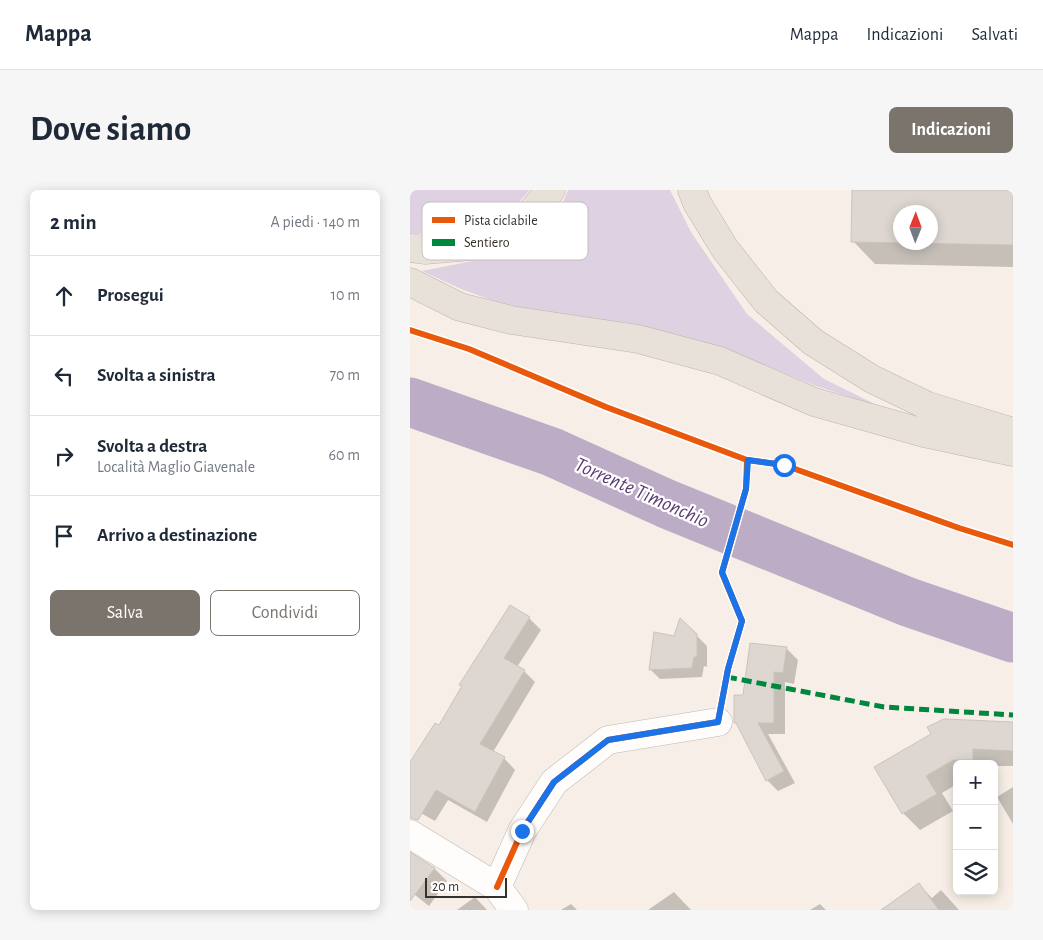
<!DOCTYPE html>
<html lang="it">
<meta charset="utf-8">
<style>
:root{--surface:#fff;--page:#f6f6f7;--text:#1f2937;--muted:#747a83;--line:#e0e1e3;--accent:#7a746d}
body{margin:0;font-family:"Alegreya Sans",sans-serif;background:var(--page);color:var(--text)}
.controls{position:absolute;right:15px;bottom:15px;display:grid;overflow:hidden;border-radius:8px;box-shadow:0 2px 12px #0003}
.controls button{width:45px;height:45px;display:grid;place-items:center;padding:0;border:0;border-bottom:1px solid var(--line);background:var(--surface);color:var(--text);font:25px sans-serif}
.compass{position:absolute;left:483px;top:15px;width:45px;height:45px;border-radius:50%;background:var(--surface);box-shadow:0 2px 12px #0003;rotate:1deg}
.scale{position:absolute;left:15px;bottom:12px;width:82px;box-sizing:border-box;padding-left:5px;border:2px solid #37312b;border-top:0;font-size:14px;line-height:18px;white-space:nowrap;color:#37312b;-webkit-text-stroke:4px #fff;paint-order:stroke}
.stop{position:absolute;width:15px;height:15px;margin:-11px;border:4px solid #1a73e8;border-radius:50%;background:#fff}
.stop.end{background:#1a73e8;border-color:#fff;box-shadow:0 1px 5px #0008}
.list{margin:0;padding:0;list-style:none}
h2{display:flex;justify-content:space-between;align-items:center;height:65px;margin:0;padding:0 20px;font-size:21px}
h2 small{font-size:16px;font-weight:400;color:var(--muted)}
.list li{display:grid;grid-template-columns:32px 1fr auto;gap:15px;align-items:center;box-sizing:border-box;height:80px;padding:0 20px;border-top:1px solid var(--line)}
.list b{display:block;font-size:19px;white-space:nowrap}
.list p{margin:0;font-size:16px;white-space:nowrap;color:var(--muted)}
.list em{font-size:16px;font-style:normal;color:var(--muted)}
.actions{display:flex;gap:10px;padding:15px 20px}
.actions a{flex:1;padding:11px 0;border:1px solid var(--accent);border-radius:8px;text-align:center;font-size:18px;color:var(--accent)}
.actions .main{background:var(--accent);color:#fff}
.icon{flex:none;width:28px;height:28px;fill:none;stroke:currentColor;stroke-width:2;stroke-linecap:round;stroke-linejoin:round}
.map{position:relative;flex:none;width:603px;height:720px;overflow:hidden;border-radius:8px}
header{display:flex;align-items:center;gap:30px;box-sizing:border-box;height:70px;padding:0 25px;background:var(--surface);border-bottom:1px solid var(--line)}
header strong{font-size:24px}
nav{display:flex;gap:28px;margin-inline-start:auto;font-size:18px}
.intro{display:flex;align-items:center;justify-content:space-between;box-sizing:border-box;height:120px;padding:0 30px}
h1{margin:0;font-size:35px}
.button{padding:12px 22px;border-radius:8px;background:var(--accent);color:#fff;font-size:18px;font-weight:700}
main{display:flex;gap:30px;padding:0 30px}
aside{flex:1;background:var(--surface);border-radius:8px;box-shadow:0 2px 12px #0003}
.map>svg:first-child{display:block}
.green{fill:#ded1e2}
.shadow{fill:#0003;fill-rule:evenodd}
.lines{fill:none;stroke-linecap:round;stroke-linejoin:round}
.river{stroke:#bdacc6;stroke-width:49}
.building{fill:#ded7d1;stroke:#c9c3bd;fill-rule:evenodd}
.street-casing{stroke:#beb8b2;stroke-width:29}
.highway-casing{stroke:#bdb3a8;stroke-width:29}
.street{stroke:#fefdfb;stroke-width:28}
.highway{stroke:#e8e1d9;stroke-width:28}
.quiet{stroke:#00873e;stroke-width:5;stroke-dasharray:10 5;stroke-linecap:butt}
.cycleway-casing{stroke:#fff;stroke-width:9}
.cycleway{stroke:#e8590c;stroke-width:6}
.route{stroke:#1a73e8;stroke-width:6}
.labels{text-anchor:middle;stroke-width:4.5;stroke-linejoin:round;paint-order:stroke}
.water-label{font-size:21px;font-style:italic;fill:#5b3e74;stroke:#fff}
.key{fill:#fff;stroke:#c3c1bf;stroke-width:1}
.key-label{font-size:14px;fill:#37312b}
</style>
<header>
<strong>Mappa</strong>
<nav><a>Mappa</a><a>Indicazioni</a><a>Salvati</a></nav>
</header>
<div class="intro"><h1>Dove siamo</h1><a class="button">Indicazioni</a></div>
<main>
<aside>
<h2>2 min<small>A piedi · 140 m</small></h2>
<ul class="list">
<li><svg class="icon" aria-label="ahead" viewBox="0 0 24 24"><path d="M12 20V5M6 11l6-6 6 6"/></svg><div><b>Prosegui</b></div><em>10 m</em></li>
<li><svg class="icon" aria-label="left" viewBox="0 0 24 24"><path d="M17 20v-9H6M10 6l-5 5 5 5"/></svg><div><b>Svolta a sinistra</b></div><em>70 m</em></li>
<li><svg class="icon" aria-label="right" viewBox="0 0 24 24"><path d="M7 20v-9h11M14 6l5 5-5 5"/></svg><div><b>Svolta a destra</b><p>Località Maglio Giavenale</p></div><em>60 m</em></li>
<li><svg class="icon" aria-label="arrive" viewBox="0 0 24 24"><path d="M6 21V4h12l-3 4 3 4H6"/></svg><div><b>Arrivo a destinazione</b></div></li>
</ul>
<div class="actions"><a class="main">Salva</a><a>Condividi</a></div>
</aside>
<div class="map">
<svg width="603" height="720" viewBox="0 0 603 720">
<rect width="100%" height="100%" fill="#f7efe7"/>
<!-- green -->
<path class="green" d="M 0,0 L 120,0 L 95,27 L 54,44 L 0,44 Z
M 158,0 L 260,0 L 281,42 L 337,124 L 414,189 L 473,218 L 403,195 L 325,163 L 97,116 L 51,99 L 12,81 L 88,66 L 152,15 Z"/>
<!-- shadow -->
<path class="shadow" d="M 444,0 L 603,0 L 603,77 L 465,74 L 443,51 ZM 490,22 L 520,22 L 520,52 L 490,52 Z
M 100,416 L 119,428 L 131,440 L 107,477 L 114,481 L 125,492 L 83,562 L 94,568 L 105,580 L 77,632 L 38,610 L 25,631 L 0,617 L 0,575 L 30,537 Z
M 286,445 L 297,456 L 297,477 L 294,476 L 292,487 L 250,489 L 240,479 L 265,447 Z
M 376,458 L 388,470 L 384,494 L 375,492 L 375,544 L 358,544 L 385,593 L 368,601 L 357,590 L 329,536 L 326,533 L 334,507 Z
M 603,533 L 603,576 L 584,576 L 584,574 L 547,574 L 547,594 L 532,603 L 543,621 L 510,640 L 493,623 L 466,577 Z
M 603,597 L 603,634 L 587,607 Z
M 0,663 L 25,679 L 37,691 L 19,716 L 0,701 Z
M 508,694 L 522,708 L 531,700 L 549,720 L 495,720 Z
M 264,702 L 281,720 L 238,720 Z
M 65,707 L 77,720 L 47,720 Z
M 161,714 L 167,720 L 151,720 Z
M 410,714 L 416,720 L 400,720 Z"/>
<g class="lines">
<!-- river -->
<path class="river" d="M 0,212 L 142,262 L 257,314 L 498,412 L 603,448"/>
</g>
<!-- building -->
<path class="building" d="M 442,0 L 603,0 L 603,55 L 441,52 ZM 490,22 L 520,22 L 520,52 L 490,52 Z
M 100,415 L 120,427 L 94,468 L 115,480 L 70,554 L 95,567 L 65,622 L 26,600 L 8,630 L 0,628 L 0,572 L 25,533 L 29,535 L 52,496 L 49,495 Z
M 270,428 L 287,444 L 287,467 L 284,467 L 282,478 L 239,480 L 244,442 L 264,446 Z
M 340,453 L 377,457 L 373,483 L 364,482 L 364,533 L 348,533 L 374,581 L 356,591 L 326,533 L 324,533 L 324,505 L 333,505 Z
M 534,529 L 603,532 L 603,561 L 563,559 L 563,570 L 544,570 L 538,573 L 516,586 L 527,604 L 492,624 L 464,577 L 521,544 L 517,537 Z
M 0,662 L 25,678 L 0,711 Z
M 509,693 L 529,720 L 471,720 Z"/>
<g class="lines">
<!-- street casing -->
<g class="street-casing">
<path id="street" d="M 0,644 L 87,697 L 104,720
M 87,697 L 112,641 L 144,592 L 198,550 L 308,532"/>
</g>
<!-- highway casing -->
<g class="highway-casing">
<path id="highway" d="M 282,0 L 287,13 L 315,59 L 356,111 L 403,152 L 462,189 L 518,216 L 603,242
M 0,58 L 15,60 L 73,55 L 112,32 L 141,0
M 0,92 L 50,117 L 101,130 L 228,149 L 310,171 L 404,212 L 514,243 L 603,262"/>
</g>
<!-- street -->
<use href="#street" class="street"/>
<!-- highway -->
<use href="#highway" class="highway"/>
<!-- quiet -->
<path class="quiet" d="M 317,487 L 474,517 L 603,525"/>
<!-- cycleway casing -->
<g class="cycleway-casing">
<path id="cycleway" d="M 0,140 L 59,159 L 196,217 L 337,270 L 374,275 L 549,338 L 603,355
M 87,697 L 112,641 L 144,592 L 198,550 L 308,532 L 318,479 L 332,431 L 312,383 L 336,299 L 337,270"/>
</g>
<!-- cycleway -->
<use href="#cycleway" class="cycleway"/>
</g>
<g class="lines">
<!-- route -->
<path class="route" d="M 112,641 L 144,592 L 198,550 L 308,532 L 318,479 L 332,431 L 312,382 L 336,299 L 338,270 L 374,275"/>
</g>
<g class="labels">
<!-- water labels -->
<g class="water-label">
<text transform="translate(232 302) rotate(24)" y="7">Torrente Timonchio</text>
</g>
</g>
<!-- legend -->
<rect x="12" y="12" width="166" height="58" rx="8" class="key"/>
<rect x="22" y="27" width="23" height="6" fill="#e8590c"/>
<rect x="22" y="49" width="23" height="7" fill="#00873e"/>
<g class="key-label">
<text x="54" y="35">Pista ciclabile</text>
<text x="54" y="57">Sentiero</text>
</g>
</svg>
<div class="controls">
<button>+</button>
<button>−</button>
<button><svg class="icon" aria-label="layers" viewBox="0 0 24 24"><path d="M12 4l9 5-9 5-9-5zM3 14l9 5 9-5"/></svg></button>
</div>
<svg class="compass" viewBox="-18 -18 36 36"><path d="M0-13l5 13h-10z" fill="#e53935"/><path d="M0 13l5-13h-10z" fill="#747a83"/></svg>
<div class="scale">20 m</div>
<div class="stop" style="left:374px;top:275px"></div>
<div class="stop end" style="left:112px;top:641px"></div>
</div>
</main>
